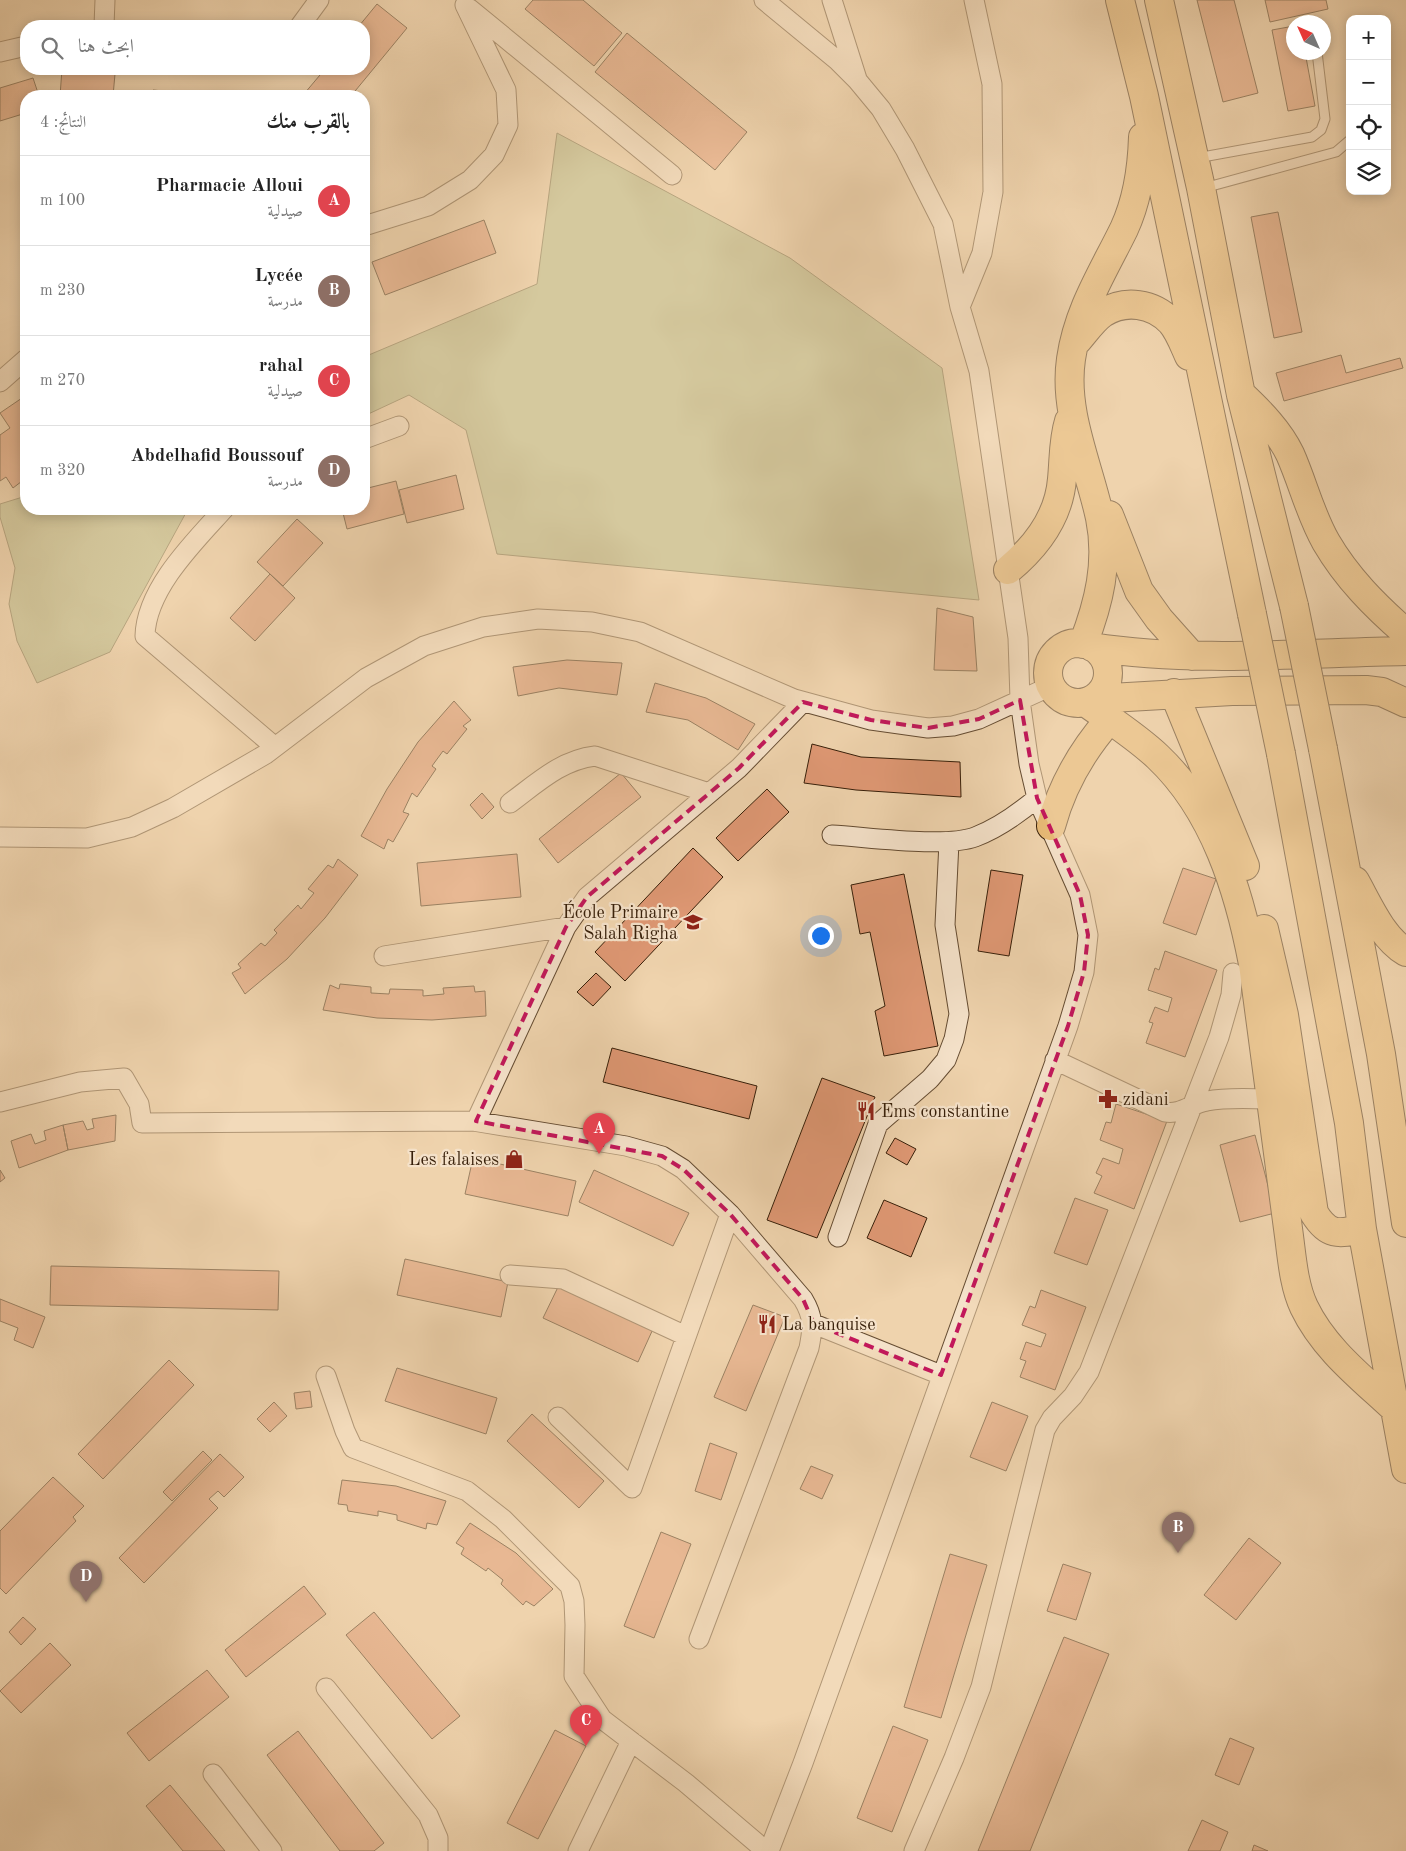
<!DOCTYPE html>
<html lang="ar">
<meta charset="utf-8">
<style>
:root{--surface:#fff;--page:#f2f2f2;--text:#222;--muted:#767676;--line:#e0e0e0;--accent:#2563eb}
body{margin:0;font-family:"Old Standard TT",Amiri,serif;background:var(--page);color:var(--text);direction:rtl}
.controls{position:absolute;right:15px;top:15px;display:grid;overflow:hidden;border-radius:10px;box-shadow:0 2px 12px #0003}
.controls button{width:45px;height:45px;display:grid;place-items:center;padding:0;border:0;border-bottom:1px solid var(--line);background:var(--surface);color:var(--text);font:25px sans-serif}
.compass{position:absolute;left:1286px;top:15px;width:45px;height:45px;border-radius:50%;background:var(--surface);box-shadow:0 2px 12px #0003;rotate:315deg}
.you{position:absolute;left:820px;top:935px;width:18px;height:18px;margin:-12px;border:4px solid #fff;border-radius:50%;background:#1a73e8;box-shadow:0 0 0 8px #1a73e833}
.badge{display:grid;place-items:center;width:32px;height:32px;border-radius:50%;background:var(--accent);color:#fff;font-size:16px;font-weight:700}
.pin{position:absolute;translate:-50% -41px;filter:drop-shadow(0 1px 2px #0008)}
.pin::after{content:'';position:absolute;top:26px;width:18px;height:15px;background:inherit;clip-path:polygon(0 0,100% 0,50% 100%)}
.list{margin:0;padding:0;list-style:none}
h2{display:flex;justify-content:space-between;align-items:center;height:65px;margin:0;padding:0 20px;font-size:21px}
h2 small{font-size:16px;font-weight:400;color:var(--muted)}
.list li{display:grid;grid-template-columns:32px 1fr auto;gap:15px;align-items:center;box-sizing:border-box;height:90px;padding:0 20px;border-top:1px solid var(--line)}
.list b{display:block;font-size:19px;white-space:nowrap}
.list p{margin:0;font-size:16px;white-space:nowrap;color:var(--muted)}
.list em{font-size:16px;font-style:normal;color:var(--muted)}
.icon{flex:none;width:28px;height:28px;fill:none;stroke:currentColor;stroke-width:2;stroke-linecap:round;stroke-linejoin:round}
.map{position:relative;flex:none;width:1406px;height:1851px;overflow:hidden;direction:ltr}
.search{position:absolute;background:var(--surface);box-shadow:0 2px 12px #0003;left:20px;top:20px;width:350px;height:55px;display:flex;align-items:center;gap:12px;box-sizing:border-box;padding:0 18px;border-radius:20px;color:var(--muted);font-size:19px}
.panel{position:absolute;background:var(--surface);box-shadow:0 2px 12px #0003;left:20px;top:90px;width:350px;height:425px;border-radius:20px;direction:rtl}
.map>svg:first-child{display:block}
.green{fill:#b6bd8c;stroke:#766e4a}
.building{fill:#df9874;stroke:#371f09}
.lines{fill:none;stroke-linecap:round;stroke-linejoin:round}
.lane-casing{stroke:#654c32;stroke-width:11}
.street-casing{stroke:#654c32;stroke-width:21}
.highway-casing{stroke:#371f09;stroke-width:30}
.lane{stroke:#f5e2ca;stroke-width:9}
.street{stroke:#f5e2ca;stroke-width:19}
.highway{stroke:#e8ba76;stroke-width:28}
.highway-bridge-casing{stroke:#371f09;stroke-width:30;stroke-linecap:butt}
.highway-bridge{stroke:#e8ba76;stroke-width:28}
.marked{fill:none;stroke:#c2185b;stroke-width:4;stroke-dasharray:10 6;stroke-linejoin:round}
.labels{text-anchor:middle;stroke-width:4.5;stroke-linejoin:round;paint-order:stroke}
.poi-label{font-size:18px;fill:#371f09;stroke:#f5e2ca;text-anchor:start}
</style>
<div class="map">
<svg width="1406" height="1851" viewBox="0 0 1406 1851">
<rect width="100%" height="100%" fill="#efd3ad"/>
<filter id="stains"><feTurbulence type="fractalNoise" baseFrequency=".004" numOctaves="4"/><feColorMatrix values="0 0 0 0 .2 0 0 0 0 .09 0 0 0 0 .02 0 0 0 .5 -.17"/></filter>
<radialGradient id="worn" r=".72"><stop offset=".6" stop-color="#630" stop-opacity="0"/><stop offset="1" stop-color="#630" stop-opacity=".3"/></radialGradient>
<!-- green -->
<path class="green" d="M 557,133 L 790,258 L 942,368 L 979,600 L 497,554 L 466,430 L 409,395 L 364,416 L 364,357 L 537,284 Z
M 26,496 L 26,509 L 188,509 L 110,652 L 37,683 L 17,641 L 9,604 L 15,568 L 0,517 L 0,504 Z"/>
<!-- building -->
<path class="building" d="M 533,0 L 583,0 L 622,33 L 594,66 L 525,9 Z
M 1197,0 L 1234,0 L 1258,93 L 1223,102 Z
M 1265,0 L 1326,0 L 1328,9 L 1270,22 Z
M 377,4 L 407,28 L 351,96 L 308,96 L 304,94 L 325,69 L 364,69 L 364,26 L 359,26 Z
M 1294,26 L 1294,52 L 1305,52 L 1315,106 L 1288,111 L 1272,30 Z
M 627,33 L 747,132 L 715,170 L 595,72 Z
M 62,69 L 115,74 L 113,96 L 60,96 Z
M 33,78 L 39,96 L 26,96 L 26,113 L 0,121 L 0,88 Z
M 153,90 L 216,96 L 152,96 Z
M 1278,212 L 1302,332 L 1274,338 L 1251,217 Z
M 484,220 L 496,253 L 385,295 L 372,262 Z
M 1341,355 L 1346,373 L 1400,358 L 1403,368 L 1284,401 L 1276,373 Z
M 22,398 L 26,403 L 26,478 L 13,488 L 6,477 L 0,481 L 0,435 L 10,428 L 0,413 Z
M 456,475 L 464,509 L 407,523 L 399,490 Z
M 396,481 L 404,514 L 347,529 L 342,509 L 364,509 L 364,489 Z
M 297,519 L 323,543 L 283,586 L 257,562 Z
M 270,574 L 295,598 L 255,641 L 230,618 Z
M 937,608 L 973,617 L 977,671 L 934,670 Z
M 567,660 L 622,663 L 617,695 L 559,688 L 518,696 L 513,667 Z
M 655,683 L 706,698 L 755,724 L 738,750 L 688,720 L 646,712 Z
M 454,701 L 471,720 L 463,726 L 467,729 L 447,754 L 443,751 L 432,766 L 436,769 L 417,797 L 412,793 L 403,812 L 409,814 L 393,842 L 388,839 L 384,849 L 361,836 L 387,789 L 418,742 Z
M 812,744 L 861,757 L 960,762 L 961,797 L 856,790 L 804,783 Z
M 621,773 L 641,797 L 558,863 L 539,839 Z
M 767,789 L 789,812 L 738,861 L 716,838 Z
M 482,793 L 494,807 L 482,819 L 470,805 Z
M 693,848 L 723,877 L 625,981 L 595,952 Z
M 517,854 L 521,897 L 421,906 L 417,863 Z
M 338,859 L 358,875 L 325,918 L 287,959 L 245,994 L 232,973 L 241,968 L 238,964 L 261,943 L 265,946 L 277,933 L 274,930 L 298,905 L 301,909 L 314,893 L 308,889 L 328,865 L 333,868 Z
M 1183,868 L 1216,879 L 1196,935 L 1163,923 Z
M 991,870 L 1023,875 L 1009,956 L 978,951 Z
M 904,874 L 938,1046 L 884,1056 L 875,1011 L 885,1006 L 870,932 L 860,934 L 851,885 Z
M 1165,951 L 1217,970 L 1185,1057 L 1146,1043 L 1153,1023 L 1149,1022 L 1155,1007 L 1168,1012 L 1172,998 L 1148,990 L 1155,968 L 1159,970 Z
M 596,973 L 611,987 L 593,1006 L 577,992 Z
M 340,984 L 371,987 L 371,993 L 389,994 L 390,989 L 423,990 L 423,996 L 444,994 L 443,988 L 474,986 L 475,992 L 485,991 L 486,1016 L 432,1020 L 377,1018 L 323,1010 L 330,985 L 339,989 Z
M 612,1048 L 757,1086 L 749,1119 L 603,1082 Z
M 822,1078 L 875,1097 L 817,1238 L 767,1220 Z
M 1116,1104 L 1167,1121 L 1134,1209 L 1094,1193 L 1102,1176 L 1096,1173 L 1103,1158 L 1119,1164 L 1123,1149 L 1100,1140 L 1106,1122 L 1111,1123 Z
M 116,1115 L 115,1141 L 68,1150 L 63,1125 L 83,1121 L 87,1130 L 94,1128 L 92,1119 Z
M 63,1125 L 68,1150 L 19,1168 L 11,1141 L 31,1134 L 35,1144 L 46,1140 L 44,1131 Z
M 1255,1135 L 1275,1213 L 1240,1222 L 1220,1145 Z
M 895,1138 L 916,1149 L 907,1165 L 886,1153 Z
M 473,1158 L 576,1181 L 568,1216 L 465,1194 Z
M 0,1170 L 5,1178 L 0,1182 Z
M 594,1170 L 689,1213 L 673,1246 L 579,1202 Z
M 1075,1198 L 1108,1210 L 1087,1265 L 1054,1253 Z
M 884,1200 L 927,1218 L 911,1257 L 867,1238 Z
M 405,1259 L 508,1282 L 501,1317 L 397,1295 Z
M 51,1266 L 279,1271 L 278,1310 L 50,1305 Z
M 559,1285 L 653,1329 L 638,1362 L 543,1318 Z
M 1041,1290 L 1086,1307 L 1055,1390 L 1020,1377 L 1026,1361 L 1020,1359 L 1026,1342 L 1041,1347 L 1046,1334 L 1022,1325 L 1030,1306 L 1035,1308 Z
M 0,1299 L 45,1317 L 33,1348 L 14,1340 L 18,1328 L 0,1321 Z
M 753,1305 L 785,1317 L 746,1411 L 714,1397 Z
M 169,1360 L 194,1385 L 103,1479 L 78,1454 Z
M 397,1368 L 497,1398 L 486,1434 L 385,1401 Z
M 310,1391 L 312,1407 L 296,1409 L 294,1393 Z
M 274,1402 L 287,1416 L 270,1432 L 257,1419 Z
M 992,1402 L 1028,1416 L 1006,1471 L 970,1457 Z
M 532,1414 L 604,1481 L 579,1508 L 507,1441 Z
M 710,1443 L 737,1453 L 721,1500 L 695,1491 Z
M 203,1451 L 212,1460 L 172,1501 L 163,1492 Z
M 220,1454 L 244,1477 L 224,1497 L 218,1491 L 209,1499 L 218,1508 L 144,1583 L 119,1558 Z
M 811,1466 L 833,1475 L 822,1499 L 800,1489 Z
M 53,1477 L 84,1506 L 73,1517 L 76,1521 L 6,1594 L 0,1588 L 0,1531 Z
M 342,1480 L 396,1486 L 446,1501 L 437,1525 L 427,1523 L 426,1529 L 397,1520 L 397,1515 L 378,1511 L 378,1516 L 348,1511 L 347,1505 L 338,1504 Z
M 470,1523 L 516,1553 L 553,1589 L 534,1606 L 526,1601 L 523,1605 L 501,1584 L 503,1580 L 488,1568 L 486,1571 L 461,1554 L 464,1548 L 456,1543 Z
M 661,1532 L 691,1544 L 654,1638 L 624,1626 Z
M 1249,1538 L 1281,1563 L 1236,1620 L 1204,1595 Z
M 950,1554 L 987,1565 L 941,1718 L 904,1707 Z
M 1063,1564 L 1091,1573 L 1076,1620 L 1047,1611 Z
M 304,1586 L 326,1614 L 246,1677 L 225,1650 Z
M 374,1612 L 460,1716 L 432,1739 L 346,1635 Z
M 23,1617 L 36,1629 L 21,1645 L 9,1632 Z
M 1064,1637 L 1109,1654 L 1030,1851 L 978,1851 Z
M 50,1643 L 71,1665 L 21,1713 L 0,1691 Z
M 207,1670 L 229,1697 L 149,1761 L 127,1733 Z
M 893,1726 L 928,1740 L 892,1832 L 857,1818 Z
M 555,1730 L 586,1746 L 538,1839 L 507,1823 Z
M 298,1731 L 384,1843 L 374,1851 L 340,1851 L 267,1755 Z
M 1230,1738 L 1254,1748 L 1239,1785 L 1215,1775 Z
M 170,1785 L 225,1851 L 183,1851 L 146,1806 Z
M 1202,1820 L 1228,1832 L 1220,1851 L 1188,1851 Z
M 1254,1845 L 1268,1851 L 1252,1851 Z"/>
<g class="lines">
<!-- lane casing -->
<g class="lane-casing">
<path id="lane" d="M 1197,158 L 1312,137 L 1321,130 L 1325,119 L 1317,52
M 1204,188 L 1336,152 L 1350,140"/>
</g>
<!-- street casing -->
<g class="street-casing">
<path id="street" d="M 764,0 L 838,61 L 857,80 L 881,109 L 905,149 L 943,224 L 960,307 L 979,371 L 1018,638 L 1020,700 L 1029,764 L 1037,798 L 1080,895 L 1088,935 L 1084,972 L 1068,1026 L 803,1763 L 769,1851
M 832,0 L 857,79
M 470,9 L 672,175
M 104,26 L 105,0
M 300,26 L 319,0
M 0,52 L 26,46
M 364,226 L 428,206 L 470,180 L 494,155 L 508,125 L 506,90 L 465,5
M 960,307 L 982,253 L 993,192 L 992,84 L 974,0
M 0,382 L 26,359
M 364,439 L 399,426
M 224,509 C 194,542 146,589 145,636 L 275,747
M 510,803 C 537,783 561,760 595,756 L 709,793
M 832,835 C 868,837 945,848 975,837 C 999,828 1018,814 1037,798
M 0,837 L 87,838 L 132,827 L 173,808 L 266,754 L 366,678 L 424,646 L 483,627 L 538,619 L 592,622 L 640,632 L 794,699 L 871,720 L 928,728 L 953,726 L 979,719 L 1051,686
M 384,956 L 566,927
M 1055,1060 L 1165,1112 C 1181,1115 1192,1103 1207,1101 C 1228,1097 1250,1099 1271,1099
M 0,1102 L 80,1082 L 124,1078 L 139,1104 L 142,1123 L 473,1121 L 626,1146 L 662,1156 L 683,1169 L 730,1214 L 803,1299 C 814,1317 813,1328 809,1348 L 699,1639
M 476,1121 L 566,927 L 587,897 L 739,768 L 803,702
M 838,1237 L 878,1124 L 930,1079 L 946,1060 L 954,1039 L 959,1014 L 945,925 L 949,842
M 510,1275 L 563,1279 L 686,1336
M 814,1324 L 941,1375
M 326,1376 L 345,1431 L 353,1448 L 467,1491 L 503,1519 L 570,1586 L 574,1601 L 575,1625 L 574,1676 L 602,1719 L 686,1783 L 766,1851
M 558,1417 L 632,1488 L 730,1214
M 326,1688 L 428,1815 L 438,1838 L 438,1851
M 213,1774 L 272,1851
M 578,1851 L 631,1741
M 914,1851 L 954,1758 L 981,1687 L 1045,1430 L 1052,1418 L 1073,1396 L 1089,1372 L 1219,1037 L 1231,995 L 1233,973"/>
</g>
<!-- highway casing -->
<g class="highway-casing">
<path id="highway" d="M 1120,0 L 1144,96 L 1252,614
M 1159,0 L 1201,188 L 1241,395 L 1294,606
M 1077,341 C 1085,332 1093,320 1103,313 C 1125,299 1153,303 1171,322 C 1179,331 1184,345 1189,356
M 1242,395 C 1260,412 1279,431 1290,454 C 1303,483 1310,514 1326,542 C 1347,578 1375,606 1406,633
M 1109,515 L 1139,591 L 1159,619 L 1192,656
M 1008,570 C 1037,546 1059,517 1062,479 C 1064,459 1063,440 1069,421
M1048 673a30 30 0 1 1 60 0a30 30 0 1 1-60 0Z
M 1083,644 C 1099,603 1109,562 1100,518 C 1089,466 1063,413 1071,359 C 1078,310 1103,272 1124,229 C 1137,201 1142,169 1143,137
M 1092,647 C 1195,663 1302,653 1406,651
M 1174,693 L 1245,866
M 1093,699 L 1232,691 L 1366,690 L 1382,692 L 1406,703
M 1085,702 C 1110,720 1136,736 1158,757 C 1214,810 1239,890 1253,964 L 1289,1236 C 1292,1259 1294,1286 1304,1307 C 1324,1349 1362,1378 1395,1409
M 1323,749 L 1381,1054 L 1406,1223
M 1281,754 L 1349,1123 L 1362,1229 L 1406,1469
M 1051,826 C 1062,785 1081,752 1109,720
M 1355,881 C 1368,904 1382,938 1406,952
M 1264,929 L 1284,1015 L 1314,1213 C 1328,1236 1338,1234 1362,1229"/>
</g>
<!-- lane -->
<use href="#lane" class="lane"/>
<!-- street -->
<use href="#street" class="street"/>
<!-- highway -->
<use href="#highway" class="highway"/>
<!-- highway-bridge casing -->
<g class="highway-bridge-casing">
<path id="highway-bridge" d="M 1294,606 L 1323,749
M 1252,614 L 1281,754"/>
</g>
<!-- highway-bridge -->
<use href="#highway-bridge" class="highway-bridge"/>
</g>
<!-- marked area -->
<path d="M0 0H1406V1851H0ZM 1020,700 L 1037,798 L 1080,895 L 1088,935 L 1084,972 L 1068,1026 L 941,1375 L 814,1324 L 803,1299 L 730,1214 L 683,1169 L 662,1156 L 476,1121 L 566,927 L 587,897 L 739,768 L 803,702 L 871,720 L 928,728 L 979,719 Z" fill="#efd3ad" fill-opacity=".55" fill-rule="evenodd"/>
<path class="marked" d="M 1020,700 L 1037,798 L 1080,895 L 1088,935 L 1084,972 L 1068,1026 L 941,1375 L 814,1324 L 803,1299 L 730,1214 L 683,1169 L 662,1156 L 476,1121 L 566,927 L 587,897 L 739,768 L 803,702 L 871,720 L 928,728 L 979,719 Z"/>
<!-- icons -->
<defs>
<g id="school-bare" transform="scale(1.5)"><path d="M0-5L7-2L0 1L-7-2ZM-4 1L0 2.5L4 1V4Q0 6-4 4Z" fill="#8f2418" stroke="#f5e2ca" stroke-width="2.5" paint-order="stroke"/></g>
<g id="pharmacy-bare" transform="scale(1.5)"><path d="M-2-6h4v4h4v4h-4v4h-4v-4h-4v-4h4Z" fill="#8f2418" stroke="#f5e2ca" stroke-width="2.5" paint-order="stroke"/></g>
<g id="restaurant-bare" transform="scale(1.5)"><path d="M-5-6h1v4h1v-4h1v4h1v-4h1v5L-1.5 .5V6h-2V.5L-5-1ZM5-6V6H3V1.5H1.5Q1.5-4 5-6Z" fill="#8f2418" stroke="#f5e2ca" stroke-width="2.5" paint-order="stroke"/></g>
<g id="shop-bare" transform="scale(1.5)"><path d="M-5-2.5h2.3a2.7 3.5 0 0 1 5.4 0H5L5.5 6h-11ZM-1.5-2.5h3a1.5 2.3 0 0 0-3 0Z" fill="#8f2418" stroke="#f5e2ca" stroke-width="2.5" paint-order="stroke"/></g>
</defs>
<g fill-rule="evenodd">
<use href="#school-bare" x="693" y="922"/>
<use href="#pharmacy-bare" x="1108" y="1099"/>
<use href="#restaurant-bare" x="866" y="1111"/>
<use href="#shop-bare" x="514" y="1159"/>
<use href="#restaurant-bare" x="767" y="1324"/>
</g>
<g class="labels">
<!-- poi labels -->
<g class="poi-label">
<text x="678" y="918" text-anchor="end">École Primaire<tspan x="678" dy="21">Salah Righa</tspan></text>
<text x="1123" y="1105">zidani</text>
<text x="881" y="1117">Ems constantine</text>
<text x="499" y="1165" text-anchor="end">Les falaises</text>
<text x="782" y="1330">La banquise</text>
</g>
</g>
<rect width="100%" height="100%" filter="url(#stains)"/>
<rect width="100%" height="100%" fill="url(#worn)"/>
</svg>
<div class="controls">
<button>+</button>
<button>−</button>
<button><svg class="icon" aria-label="locate" viewBox="0 0 24 24"><circle cx="12" cy="12" r="6"/><path d="M12 2v4M12 18v4M2 12h4M18 12h4"/></svg></button>
<button><svg class="icon" aria-label="layers" viewBox="0 0 24 24"><path d="M12 4l9 5-9 5-9-5zM3 14l9 5 9-5"/></svg></button>
</div>
<svg class="compass" viewBox="-18 -18 36 36"><path d="M0-13l5 13h-10z" fill="#e53935"/><path d="M0 13l5-13h-10z" fill="#767676"/></svg>
<div class="you"></div>
<div class="pin badge" style="left:599px;top:1154px;background:#e0444e">A</div>
<div class="pin badge" style="left:1178px;top:1553px;background:#8d6e63">B</div>
<div class="pin badge" style="left:586px;top:1746px;background:#e0444e">C</div>
<div class="pin badge" style="left:86px;top:1602px;background:#8d6e63">D</div>
<div class="search"><svg class="icon" aria-label="search" viewBox="0 0 24 24"><circle cx="10" cy="10" r="6"/><path d="M15 15l6 6"/></svg>ابحث هنا</div>
<section class="panel">
<h2>بالقرب منك<small>النتائج: 4</small></h2>
<ul class="list">
<li><span class="badge" style="background:#e0444e">A</span><div><b>Pharmacie Alloui</b><p>صيدلية</p></div><em>100 m</em></li>
<li><span class="badge" style="background:#8d6e63">B</span><div><b>Lycée</b><p>مدرسة</p></div><em>230 m</em></li>
<li><span class="badge" style="background:#e0444e">C</span><div><b>rahal</b><p>صيدلية</p></div><em>270 m</em></li>
<li><span class="badge" style="background:#8d6e63">D</span><div><b>Abdelhafid Boussouf</b><p>مدرسة</p></div><em>320 m</em></li>
</ul>
</section>
</div>
